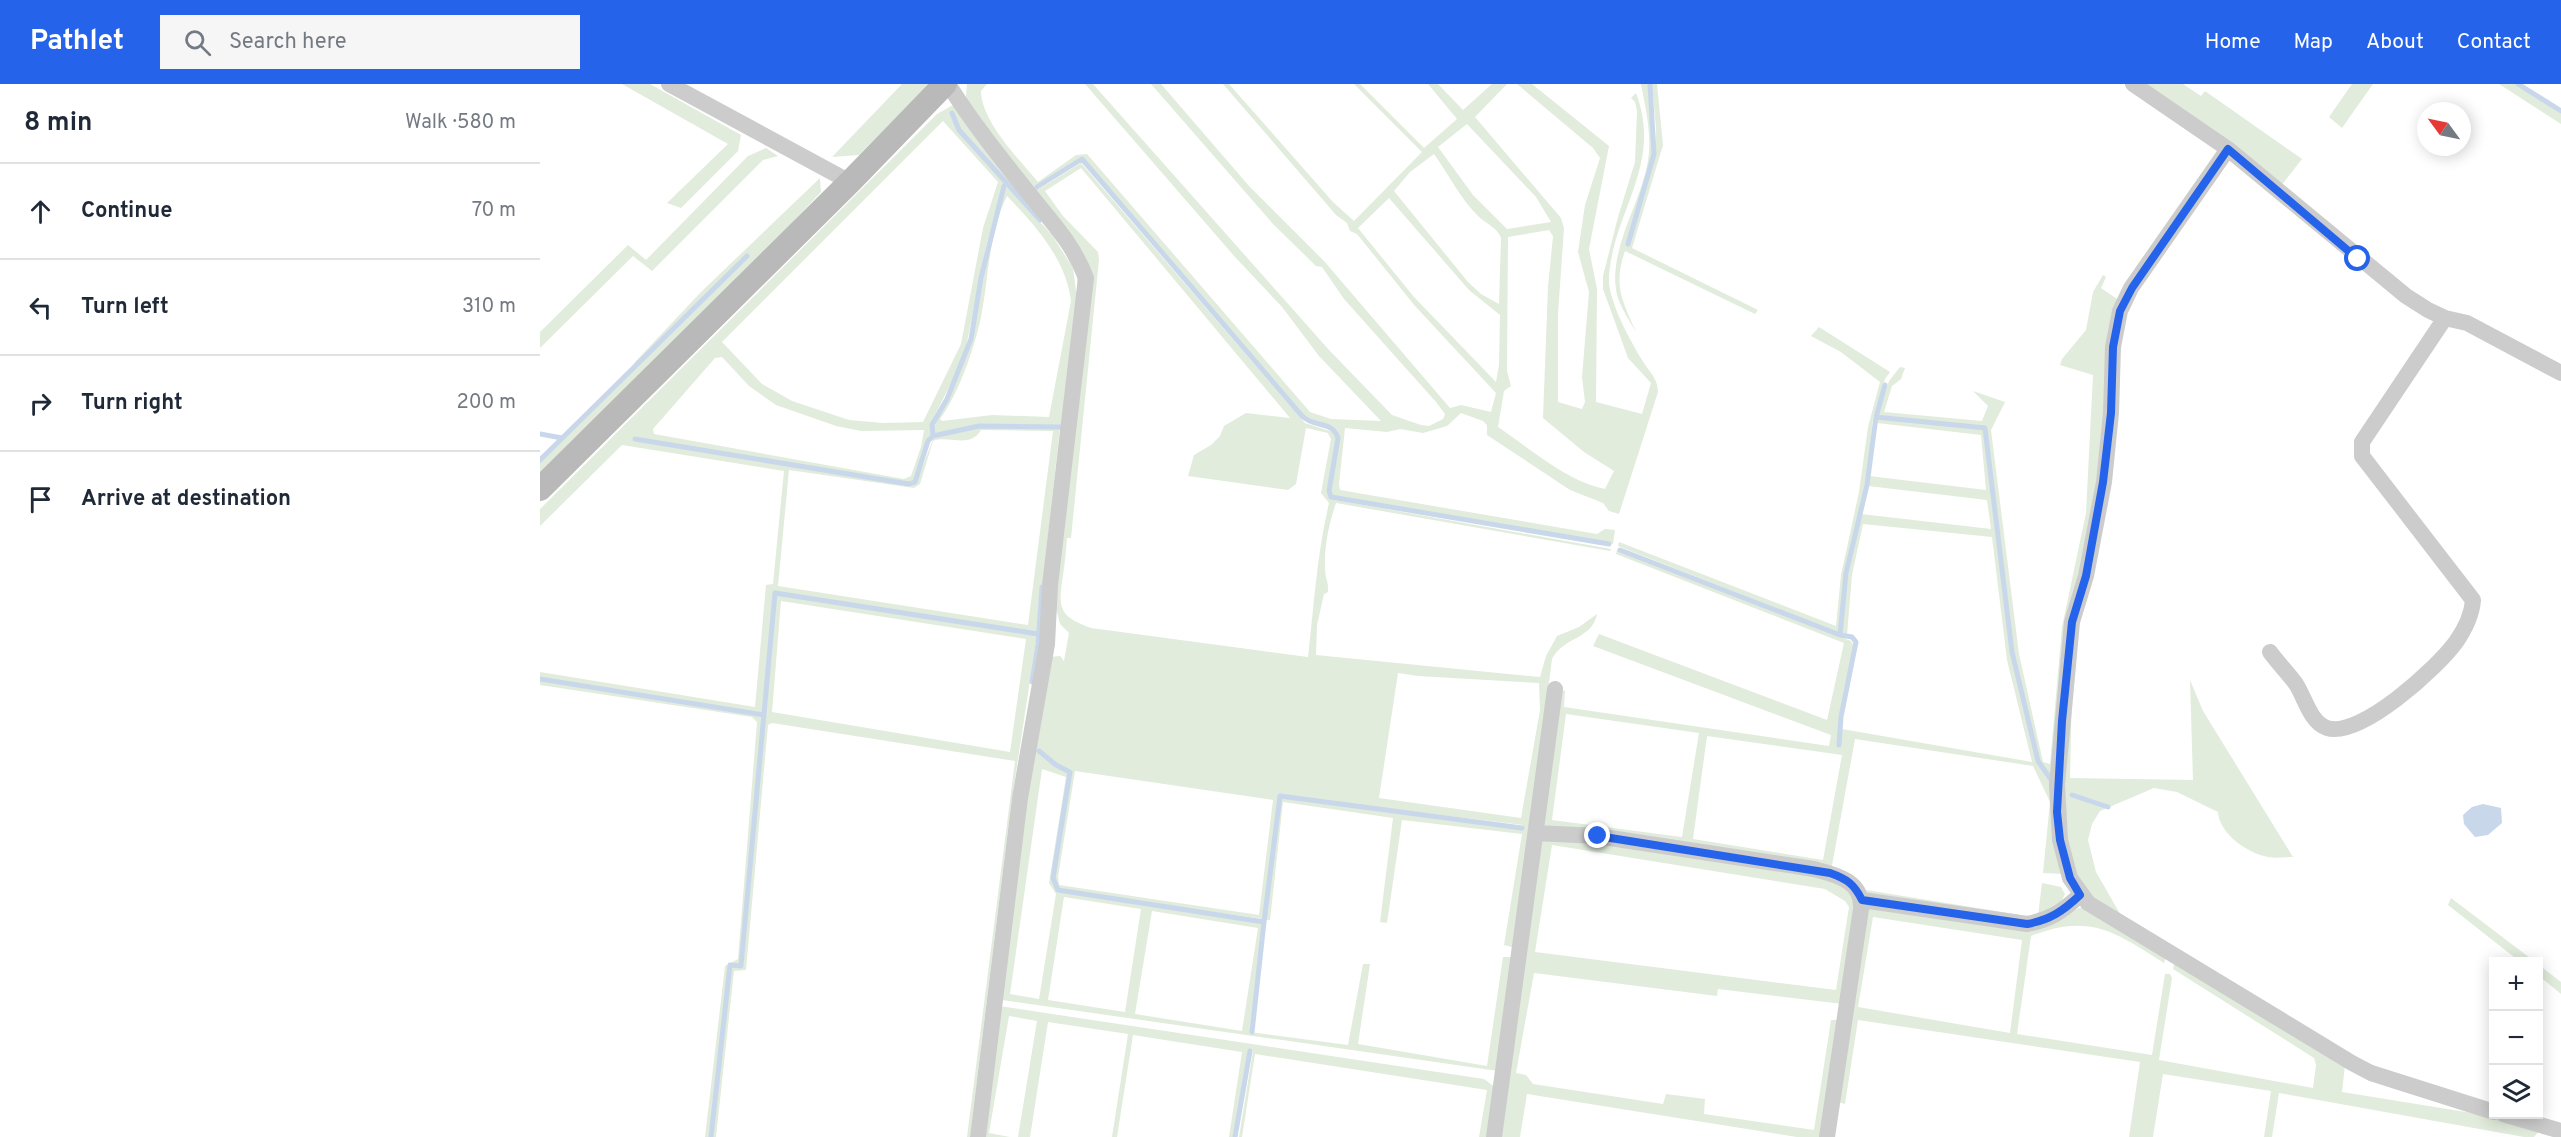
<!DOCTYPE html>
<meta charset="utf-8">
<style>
:root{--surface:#fff;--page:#f6f6f7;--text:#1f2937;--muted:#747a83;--line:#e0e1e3;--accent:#2563eb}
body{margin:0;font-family:Overpass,sans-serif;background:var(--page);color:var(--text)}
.controls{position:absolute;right:18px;bottom:18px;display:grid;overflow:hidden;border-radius:0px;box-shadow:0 3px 15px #0003}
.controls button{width:54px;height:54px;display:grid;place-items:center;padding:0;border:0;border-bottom:2px solid var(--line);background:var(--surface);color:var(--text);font:30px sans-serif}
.compass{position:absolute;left:1877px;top:18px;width:54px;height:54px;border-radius:50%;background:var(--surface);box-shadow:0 3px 15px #0003;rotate:303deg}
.stop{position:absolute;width:18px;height:18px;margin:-14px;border:4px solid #2563eb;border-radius:50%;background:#fff}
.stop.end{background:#2563eb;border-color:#fff;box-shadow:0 2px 6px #0008}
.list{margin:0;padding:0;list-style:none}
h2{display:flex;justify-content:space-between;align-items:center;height:78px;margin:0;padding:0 24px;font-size:26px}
h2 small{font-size:20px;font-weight:400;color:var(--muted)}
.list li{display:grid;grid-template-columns:39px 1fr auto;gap:18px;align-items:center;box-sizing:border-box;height:96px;padding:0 24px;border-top:2px solid var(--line)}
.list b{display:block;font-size:22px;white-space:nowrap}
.list em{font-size:20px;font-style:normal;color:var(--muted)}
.icon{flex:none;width:33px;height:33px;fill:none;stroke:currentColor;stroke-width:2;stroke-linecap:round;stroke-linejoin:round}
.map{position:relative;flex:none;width:2021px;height:1053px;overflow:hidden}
header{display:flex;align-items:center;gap:36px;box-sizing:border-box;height:84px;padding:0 30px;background:var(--accent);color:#fff}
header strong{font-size:28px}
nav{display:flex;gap:33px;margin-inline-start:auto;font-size:21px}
.search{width:420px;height:54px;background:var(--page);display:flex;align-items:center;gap:15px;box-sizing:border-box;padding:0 21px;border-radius:0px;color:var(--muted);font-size:22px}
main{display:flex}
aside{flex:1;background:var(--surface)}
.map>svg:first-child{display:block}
.green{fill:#e1ecdc;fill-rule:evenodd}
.water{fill:#c9d7eb}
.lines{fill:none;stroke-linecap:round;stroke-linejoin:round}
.stream{stroke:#c9d7eb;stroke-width:5}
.street{stroke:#ccc;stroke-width:16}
.secondary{stroke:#b9b9b9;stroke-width:24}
.route{stroke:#2563eb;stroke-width:8}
</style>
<header>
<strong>Pathlet</strong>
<div class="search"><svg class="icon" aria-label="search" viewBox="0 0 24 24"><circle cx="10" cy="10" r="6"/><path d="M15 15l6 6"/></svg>Search here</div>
<nav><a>Home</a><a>Map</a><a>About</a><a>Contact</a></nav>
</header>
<main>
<aside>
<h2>8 min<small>Walk · 580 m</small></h2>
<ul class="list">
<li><svg class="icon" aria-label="ahead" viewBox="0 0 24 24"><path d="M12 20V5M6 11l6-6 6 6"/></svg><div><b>Continue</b></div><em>70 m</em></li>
<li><svg class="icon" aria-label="left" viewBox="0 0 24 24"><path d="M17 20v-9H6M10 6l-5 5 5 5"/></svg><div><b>Turn left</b></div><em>310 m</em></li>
<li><svg class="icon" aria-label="right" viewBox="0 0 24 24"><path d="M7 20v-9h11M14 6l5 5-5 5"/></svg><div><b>Turn right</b></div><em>200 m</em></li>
<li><svg class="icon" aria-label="arrive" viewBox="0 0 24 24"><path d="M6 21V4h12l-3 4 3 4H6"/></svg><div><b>Arrive at destination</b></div></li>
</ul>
</aside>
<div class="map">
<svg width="2021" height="1053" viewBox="0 0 2021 1053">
<rect width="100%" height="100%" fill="#fff"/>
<!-- green -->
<path class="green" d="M 82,0 L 110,0 L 201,51 L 198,67 L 141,124 L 127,119 L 188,60 Z
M 362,0 L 389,0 L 319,71 L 292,73 Z
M 427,0 L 447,0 L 441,7 C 441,37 479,75 498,98 L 536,71 L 547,70 L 770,328 L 791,335 L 841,337 L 779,272 L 742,223 L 695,173 L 545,0 L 553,0 L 789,266 L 852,331 L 881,341 L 889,342 L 903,335 L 905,330 L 896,318 L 804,215 L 782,183 L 776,182 L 733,140 L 611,0 L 621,0 L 709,102 L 784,177 L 910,324 L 921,321 L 951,328 L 956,309 L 875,222 L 817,150 L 810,147 L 807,139 L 796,131 L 683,0 L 689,0 L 793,118 L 814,137 L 882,68 L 814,0 L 820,0 L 884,64 L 917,35 L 888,0 L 898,0 L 923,26 L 952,0 L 967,0 L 935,33 L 1021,134 L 1024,144 L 1018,230 L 1018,318 L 1042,325 L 1045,318 L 1042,293 L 1049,208 L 1038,168 L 1045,121 L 1060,74 L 1053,64 L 977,0 L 992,0 L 1069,62 L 1049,165 L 1057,205 L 1056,318 L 1102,330 L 1111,299 L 1088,274 L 1063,205 L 1063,192 L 1078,133 L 1095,78 L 1097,27 L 1095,18 L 1091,14 L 1096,9 C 1123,80 1074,126 1069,192 C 1067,215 1090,256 1102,276 C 1109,288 1118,294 1118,308 L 1079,430 L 1069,427 L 1063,419 L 1030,406 L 947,351 L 947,341 L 943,337 L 921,329 L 907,342 L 883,349 L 860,345 L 847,348 L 805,344 L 799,400 L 800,406 L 1057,450 L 1065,445 L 1075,446 L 1073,460 L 792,412 L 791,407 L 799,354 C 793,335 775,343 763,331 L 542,74 L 496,104 L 499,105 L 541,79 L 765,339 L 793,348 L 796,354 L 787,407 L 790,415 L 1071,465 L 1070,467 L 796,419 C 789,439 784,463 785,485 C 785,493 789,499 788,508 L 784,510 L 777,541 L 776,571 L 1000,593 L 1006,572 L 1017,552 L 1039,543 L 1057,530 C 1052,556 1024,552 1012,575 L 975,864 L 964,861 L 982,750 L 862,736 L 847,839 L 840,838 L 853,734 L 743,718 L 730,836 L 726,836 L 741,714 L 982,746 L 983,741 L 739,711 L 723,835 L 521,806 L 516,802 L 515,793 L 532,686 L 517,680 L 500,665 L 498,668 L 515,683 L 529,689 L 512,794 L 517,807 L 723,838 L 710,948 L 808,961 L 823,880 L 830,880 L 818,960 L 947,982 L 963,873 L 974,873 L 958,987 L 462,916 L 480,747 L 510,573 L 520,572 L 524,577 L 529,549 L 520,540 L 515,520 L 549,202 L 429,21 L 426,12 ZM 927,40 L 996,113 L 1011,138 L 967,145 L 933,111 L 898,63 ZM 894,70 C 909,91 920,114 938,132 C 946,140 957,143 961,154 L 959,220 L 941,210 L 928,198 L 854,107 L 870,88 ZM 541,84 L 750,334 L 706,329 L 684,342 L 680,352 L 671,361 L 654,371 L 648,392 L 748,406 L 756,400 L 766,344 L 788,349 L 791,355 L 781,409 L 789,419 C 777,470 774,521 768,573 L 551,544 C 518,532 518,524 523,491 C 525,479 526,466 527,454 L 531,454 L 559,176 L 558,168 L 523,132 L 505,107 ZM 849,114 L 929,206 L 960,231 L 959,281 L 956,298 L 874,213 L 818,144 ZM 1009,146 L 1013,152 L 1008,203 L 1003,334 L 1044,368 L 1074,387 L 1065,405 C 1026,397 991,365 958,343 L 964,307 L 971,302 L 967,287 L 968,153 ZM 858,589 L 878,592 L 999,599 L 1000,626 L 981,734 L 839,714 ZM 502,685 L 526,693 L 509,799 L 516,810 L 499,915 L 470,910 ZM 535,687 L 733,716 L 719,831 L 519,801 L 518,793 ZM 524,813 L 601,825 L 585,928 L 508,916 ZM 612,827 L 718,844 L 702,947 L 595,930 Z
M 1101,0 L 1109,0 L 1114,44 L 1113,70 L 1087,159 L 1089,160 L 1115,70 L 1116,44 L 1112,0 L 1117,0 L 1123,61 L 1092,164 L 1218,226 L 1215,230 L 1085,167 C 1073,201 1082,216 1096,248 C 1089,236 1081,224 1077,211 C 1067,166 1101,120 1108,77 C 1112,51 1106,26 1101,0 Z
M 1600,0 L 1643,0 L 1661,12 L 1665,7 L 1762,75 L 1741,102 Z
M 1812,0 L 1833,0 L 1802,44 L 1789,33 Z
M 1959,0 L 1976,0 L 2021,28 L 2021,40 Z
M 413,21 L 521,154 C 542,185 542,199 540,236 L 512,452 L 504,558 L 475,721 L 435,1053 L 432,1053 L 474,722 L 499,560 L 500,530 L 539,214 L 536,183 L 514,150 L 420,45 L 410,27 L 418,47 L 512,151 L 533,184 L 537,214 L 534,253 L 521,342 L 439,341 L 394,350 L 393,346 L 432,255 L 450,159 L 464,108 L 462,105 L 447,159 L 424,273 L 393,335 L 392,351 L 374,397 L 369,399 L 96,354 L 95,356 L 369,401 L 376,399 L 394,353 L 439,343 L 520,344 L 497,548 L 234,507 L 222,630 L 0,594 L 0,588 L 215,623 L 226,501 L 233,500 L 244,387 L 82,361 L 0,442 L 0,425 L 397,30 ZM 403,37 L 458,98 L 443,144 L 421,260 L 383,338 L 343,339 L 309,336 L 252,317 L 222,300 L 182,258 ZM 467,112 C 495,141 526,175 531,217 L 509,333 L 452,331 L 402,337 L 400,335 C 419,309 434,265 441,233 C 449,193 448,150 467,112 ZM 182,273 L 209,302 L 236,321 L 296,342 L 321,347 L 384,346 L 381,363 L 371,392 L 364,395 L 114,350 L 113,345 L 175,274 ZM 441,346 L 513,347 L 488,541 L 238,502 L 249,386 L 374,404 L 380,400 L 393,357 C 408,351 430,365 441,346 Z
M 226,64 L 238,72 L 223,76 L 112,187 L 93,172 L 0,264 L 0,248 L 88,161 L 106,176 L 208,72 Z
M 280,94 L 281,108 L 251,140 L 0,394 L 0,378 L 207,173 L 93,283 L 95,278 L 161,208 Z
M 1563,191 L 1566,193 L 1561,204 L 1580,217 L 1562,375 L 1514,696 L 1499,677 L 1474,569 L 1447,343 L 1338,331 L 1349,297 L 1360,283 L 1365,284 L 1361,295 L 1352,302 L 1344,328 L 1442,337 L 1448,322 L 1433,307 L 1465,318 L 1451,346 L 1479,570 L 1503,678 L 1510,680 L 1522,543 L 1546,429 L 1553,291 L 1520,281 L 1522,275 L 1546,246 L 1553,208 Z
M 1279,243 L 1350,288 L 1345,295 L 1333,334 L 1326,401 L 1305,489 L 1299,549 L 1078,462 L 1079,458 L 1296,542 L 1301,491 L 1319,408 L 1328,343 L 1340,298 L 1301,268 L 1271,252 Z
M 1338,334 L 1444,345 L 1471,568 L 1497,679 L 1514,701 L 1523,790 L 1503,789 L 1510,718 L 1493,682 L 1315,655 L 1291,787 L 1003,742 L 1019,609 L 1025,606 L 1024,623 L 1289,662 L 1291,651 L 1053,562 L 1059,550 L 1287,636 L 1304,559 L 1076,470 L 1077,466 L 1311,557 L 1314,562 L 1299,637 L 1297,663 L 1301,663 L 1302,645 L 1492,678 L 1467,576 L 1452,453 L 1323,440 L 1312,491 L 1307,551 L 1302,550 L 1308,489 L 1321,430 L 1451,445 L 1447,416 L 1328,402 L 1329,392 L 1446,406 L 1441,351 L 1337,339 ZM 1026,630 L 1159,649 L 1142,753 L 1012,736 ZM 1167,652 L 1302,671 L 1283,776 L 1153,755 Z
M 236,510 L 497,551 L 471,721 L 430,1053 L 427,1053 L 475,677 L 232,639 L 228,641 L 206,886 L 194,887 L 176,1053 L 172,1053 L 191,882 L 203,883 ZM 241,517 L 486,555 L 470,668 L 232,628 Z
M 1533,557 L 1530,694 L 1653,696 L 1650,596 L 1663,627 L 1753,773 C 1744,773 1732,775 1724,772 C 1704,767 1679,748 1678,728 L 1637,708 L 1614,704 L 1560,727 L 1552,740 L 1548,756 L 1556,788 L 1583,835 C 1573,828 1546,815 1541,806 C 1509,750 1526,622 1533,557 Z
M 0,597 L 222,633 L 200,880 L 189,880 L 169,1053 L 165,1053 L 185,882 L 198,875 L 217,638 L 212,633 L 0,601 Z
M 1002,757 L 1057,757 L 1296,796 L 1317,816 L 1303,920 L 1178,905 L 1177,912 L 994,889 L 976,989 L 986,991 L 993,1000 L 1123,1020 L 1126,1010 L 1165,1015 L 1164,1030 L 1274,1046 L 1291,936 L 1300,936 L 1283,1053 L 1257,1053 L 987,1010 L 980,1053 L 957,1053 ZM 1012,761 L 1285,805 L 1305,817 L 1309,823 L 1296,906 L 995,868 Z
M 1502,799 L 1521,803 L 1525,810 L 1518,824 L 1493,837 L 1326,815 L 1326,806 L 1493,833 L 1498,832 Z
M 1911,814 L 1994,877 L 1979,877 L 1908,821 Z
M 1330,823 L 1486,845 L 1542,823 L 1627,870 L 1624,879 C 1575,848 1550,829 1491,852 L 1477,950 L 1612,971 L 1625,890 L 1630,890 L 1632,894 L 1619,976 L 1773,1004 L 1776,981 L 1774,974 L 1633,885 L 1635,875 L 1805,981 L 1802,1008 L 1932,1029 L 1941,1028 L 1999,1047 L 1994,1053 L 1984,1053 L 1739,1009 L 1732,1053 L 1724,1053 L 1731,1007 L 1623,990 L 1613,1053 L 1589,1053 L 1600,978 L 1318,936 L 1305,1020 L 1297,1018 L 1324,829 ZM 1333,833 L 1482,856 L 1470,949 L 1318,923 Z
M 1999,881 L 2021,898 L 2021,910 L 1999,892 Z
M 459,922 L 944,995 L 955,1003 L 948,1053 L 939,1053 L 947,1006 L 715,970 L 702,1053 L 699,1053 L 713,967 L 710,965 L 708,966 L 694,1053 L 689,1053 L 702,968 L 593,951 L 577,1053 L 572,1053 L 588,950 L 508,938 L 490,1053 L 478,1053 L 497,937 L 469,932 L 449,1049 L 470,1053 L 441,1053 Z"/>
<!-- water -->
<path class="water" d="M 1943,720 L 1961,724 L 1962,739 L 1948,751 L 1935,753 L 1924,740 L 1923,731 L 1932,723 Z"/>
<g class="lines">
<!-- stream -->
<path class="stream" d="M 1978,0 L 2021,27
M 412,29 L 419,46 L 500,136
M 497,103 L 542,75 L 762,332 C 774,344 792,336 798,354 L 789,407 L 791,413 L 1069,460
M 1088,160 L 1114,70 L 1110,0
M 1336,333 L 1445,344 L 1472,568 L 1498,677 L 1512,697
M 0,350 L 22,354
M 393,352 L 392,341 L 407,315 L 431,255 L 441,194 L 464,102
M 95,355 L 369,400 L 375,398 L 388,357 L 393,352 L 439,342 L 521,343
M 0,376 L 207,172
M 1080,466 L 1300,551 L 1306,489 L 1327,401 L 1336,333 L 1345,301
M 0,595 L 224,631
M 492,598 L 498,560 L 502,503
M 1299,661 L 1301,633 L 1316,558 L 1312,553 L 1300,551
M 499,667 L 516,681 L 530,688 L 513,794 L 518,806 L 724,838 L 712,948
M 1532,711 L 1568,723
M 724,838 L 740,712 L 982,744
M 171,1053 L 190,881 L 201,882 L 235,509 L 498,550
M 695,1053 L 710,967"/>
<!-- street -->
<path class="street" d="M 129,0 L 310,98
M 408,0 C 432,38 459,72 487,107 C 510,136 533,159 546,194 L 510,501 L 507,560 L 480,714 L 438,1053
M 1593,0 L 1688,65 L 1866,212 L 1888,226 L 1905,234 L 1927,239 L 2021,289
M 1688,65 L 1591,204 L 1580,227 L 1573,263 L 1571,329 L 1564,398 L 1546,492 L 1532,538 L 1517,701 L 1520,756 L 1530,794 L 1548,819 L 1812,979 L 1831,989 L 1954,1028
M 1730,568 C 1738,579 1748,589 1756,600 C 1765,614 1770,638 1787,644 C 1820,655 1898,583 1916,558 C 1925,545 1932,531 1933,516 L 1822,372 L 1822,358 L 1905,234
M 996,749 L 1057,752 L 1274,785 C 1297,791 1323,797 1321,825 L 1287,1053
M 1322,816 L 1487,840 C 1510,836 1523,827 1540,811
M 1963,1030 L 2021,1047
M 954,1053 L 1015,605"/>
<!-- secondary -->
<path class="secondary" d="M 0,405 L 310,98 L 405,0"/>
</g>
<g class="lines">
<!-- route -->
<path class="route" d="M 1058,752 L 1290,789 C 1307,795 1314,800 1322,816 L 1487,840 C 1510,836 1523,827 1540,811 L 1530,794 L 1520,756 L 1517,728 L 1522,637 L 1532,538 L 1546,492 L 1563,398 L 1571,329 L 1573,263 L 1580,227 L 1592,204 L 1688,65 L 1818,175"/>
</g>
</svg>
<div class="controls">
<button>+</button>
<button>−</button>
<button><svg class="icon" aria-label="layers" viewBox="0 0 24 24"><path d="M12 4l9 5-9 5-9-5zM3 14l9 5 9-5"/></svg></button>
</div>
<svg class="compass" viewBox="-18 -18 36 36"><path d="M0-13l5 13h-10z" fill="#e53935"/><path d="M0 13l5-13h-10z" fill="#747a83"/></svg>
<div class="stop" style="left:1818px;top:175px"></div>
<div class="stop end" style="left:1058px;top:752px"></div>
</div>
</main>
